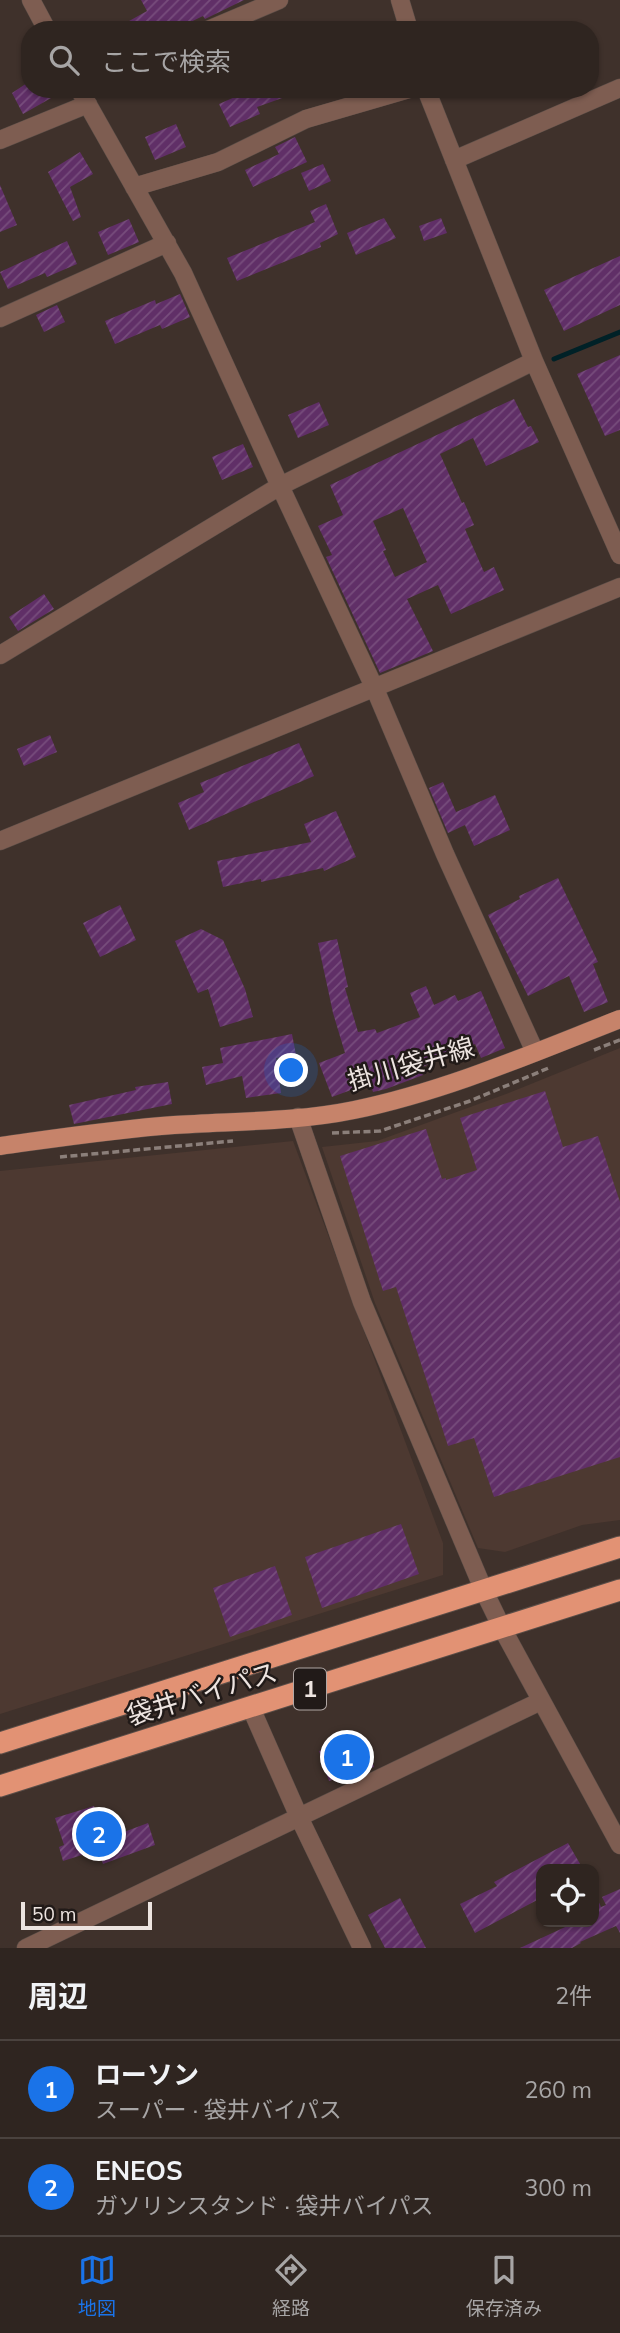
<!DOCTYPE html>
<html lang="ja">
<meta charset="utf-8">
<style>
:root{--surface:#2f2520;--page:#372d29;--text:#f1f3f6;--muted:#a7a5a5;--line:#4a423e;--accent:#1a73e8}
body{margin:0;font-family:Mulish,"Noto Sans JP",sans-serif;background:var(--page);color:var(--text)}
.controls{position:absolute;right:21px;bottom:21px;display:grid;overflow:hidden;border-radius:14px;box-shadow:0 2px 5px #0004}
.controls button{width:63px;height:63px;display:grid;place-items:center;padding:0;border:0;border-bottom:2px solid var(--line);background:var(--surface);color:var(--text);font:35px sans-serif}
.scale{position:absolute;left:21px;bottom:18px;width:131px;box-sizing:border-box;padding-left:7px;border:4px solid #ede4e0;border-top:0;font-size:19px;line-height:24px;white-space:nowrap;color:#ede4e0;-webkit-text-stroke:5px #211a18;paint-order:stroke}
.you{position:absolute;left:292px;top:1071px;width:24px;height:24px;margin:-18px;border:5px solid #fff;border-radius:50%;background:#1a73e8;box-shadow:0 0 0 10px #1a73e833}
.badge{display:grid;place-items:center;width:46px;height:46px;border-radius:50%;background:var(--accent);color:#fff;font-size:23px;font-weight:700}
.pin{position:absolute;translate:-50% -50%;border:4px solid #fff;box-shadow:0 2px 7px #0006}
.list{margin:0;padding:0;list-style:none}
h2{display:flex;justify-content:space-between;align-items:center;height:91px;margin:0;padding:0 28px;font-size:30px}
h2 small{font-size:23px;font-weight:400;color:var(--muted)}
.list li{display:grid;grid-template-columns:46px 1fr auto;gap:21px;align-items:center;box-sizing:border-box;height:98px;padding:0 28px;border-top:2px solid var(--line)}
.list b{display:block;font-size:26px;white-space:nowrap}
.list p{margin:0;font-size:23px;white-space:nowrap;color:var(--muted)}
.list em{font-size:23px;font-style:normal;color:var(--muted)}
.icon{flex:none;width:38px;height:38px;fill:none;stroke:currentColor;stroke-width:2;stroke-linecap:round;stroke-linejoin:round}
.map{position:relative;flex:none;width:620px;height:1948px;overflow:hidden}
.search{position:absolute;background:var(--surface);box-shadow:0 2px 5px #0004;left:21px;right:21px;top:21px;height:77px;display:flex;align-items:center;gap:18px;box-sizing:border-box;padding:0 24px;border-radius:28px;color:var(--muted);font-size:26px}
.sheet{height:287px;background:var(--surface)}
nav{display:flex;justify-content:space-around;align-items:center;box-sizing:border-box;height:98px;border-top:2px solid var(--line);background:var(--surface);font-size:19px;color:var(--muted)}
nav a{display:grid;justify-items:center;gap:4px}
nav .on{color:var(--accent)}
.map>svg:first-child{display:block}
.built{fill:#4d3931}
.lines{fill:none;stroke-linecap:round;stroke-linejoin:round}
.stream{stroke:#002127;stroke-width:5}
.building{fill:url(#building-hatch);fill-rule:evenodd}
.minor-casing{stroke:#5b4e48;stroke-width:19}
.major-casing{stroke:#5b4e48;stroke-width:19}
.highway-casing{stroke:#5b4e48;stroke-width:23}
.path{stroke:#8b7f7a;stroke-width:3.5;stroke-dasharray:7 3.5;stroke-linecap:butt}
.minor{stroke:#7e5d51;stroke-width:18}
.major{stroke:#c6836a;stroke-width:18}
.highway{stroke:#e29274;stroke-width:21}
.labels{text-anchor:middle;stroke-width:5;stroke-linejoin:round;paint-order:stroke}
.shield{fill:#211a18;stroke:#b0a7a4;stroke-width:2}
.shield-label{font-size:24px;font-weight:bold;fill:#ede4e0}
.street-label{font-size:26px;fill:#ede4e0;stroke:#211a18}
</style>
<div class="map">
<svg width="620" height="1948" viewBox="0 0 620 1948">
<defs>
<pattern id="building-hatch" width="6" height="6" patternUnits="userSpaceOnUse" patternTransform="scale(1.75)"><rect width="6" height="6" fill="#602f67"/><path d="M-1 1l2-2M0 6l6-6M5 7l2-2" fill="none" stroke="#774d7c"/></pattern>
</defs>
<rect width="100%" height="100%" fill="#3f312b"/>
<!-- built -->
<path class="built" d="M 620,1048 L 620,1520 L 582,1525 L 505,1552 L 478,1548 L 375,1303 L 322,1147 L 377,1141 L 506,1094 Z
M 293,1141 L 443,1543 L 443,1575 L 0,1714 L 0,1171 Z"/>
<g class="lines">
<!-- stream -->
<path class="stream" d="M 554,359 L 620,332"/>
</g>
<!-- building -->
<path class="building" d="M 141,0 L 244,0 L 205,19 L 203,16 L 174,30 L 113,30 L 147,11 Z
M 30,81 L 30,89 L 67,89 L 23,114 L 12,93 Z
M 253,89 L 302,89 L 302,91 L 257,107 L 260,114 L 230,127 L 219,104 Z
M 176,124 L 186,147 L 155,160 L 145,137 Z
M 295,137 L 307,162 L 253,187 L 245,170 L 279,154 L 275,147 Z
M 80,152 L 93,174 L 70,187 L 81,217 L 73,221 L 48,172 Z
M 323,164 L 331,181 L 309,191 L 301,173 Z
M 0,185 L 17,225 L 0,232 Z
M 326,204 L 338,234 L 320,243 L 321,247 L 237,281 L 227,258 L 315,222 L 310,211 Z
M 384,218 L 396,238 L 356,255 L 347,233 Z
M 441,218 L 447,233 L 424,241 L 419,226 Z
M 129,219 L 139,242 L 108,255 L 98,232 Z
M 67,241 L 77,264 L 47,277 L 45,273 L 8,289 L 0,272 Z
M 620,256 L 620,305 L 564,331 L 544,290 Z
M 180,294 L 190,317 L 162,329 L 160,325 L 115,344 L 105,321 L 155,300 L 156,304 Z
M 57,305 L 65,322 L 44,332 L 36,315 Z
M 620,355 L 620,430 L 605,436 L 577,374 Z
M 514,399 L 528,427 L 531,426 L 539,442 L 486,466 L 473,438 L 440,454 L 462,503 L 464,502 L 474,525 L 465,529 L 484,572 L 494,567 L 504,590 L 451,614 L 438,585 L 407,599 L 433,651 L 380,673 L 326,557 L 332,555 L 318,526 L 343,515 L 330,485 ZM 403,508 L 427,562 L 395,577 L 383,551 L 386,550 L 373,521 Z
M 319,402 L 329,425 L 298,438 L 288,415 Z
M 243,444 L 253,467 L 222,480 L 212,457 Z
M 44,594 L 54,609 L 18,631 L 9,617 Z
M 50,735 L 57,752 L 24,766 L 17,749 Z
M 299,743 L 314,776 L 189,830 L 178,803 L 204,792 L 200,783 Z
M 443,782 L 456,812 L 495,795 L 510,830 L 474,846 L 465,825 L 448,833 L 429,788 Z
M 336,811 L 356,857 L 324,871 L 323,868 L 261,882 L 261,879 L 223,887 L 217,861 L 311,842 L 304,824 Z
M 558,878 L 598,962 L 593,964 L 608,1002 L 584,1012 L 569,976 L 528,996 L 488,915 L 520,899 L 519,896 Z
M 120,905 L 136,940 L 100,957 L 83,923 Z
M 201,929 L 223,940 L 245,989 L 253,1017 L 220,1027 L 208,989 L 198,993 L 175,941 Z
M 337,939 L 348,987 L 345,988 L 358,1032 L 375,1029 L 377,1033 L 420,1017 L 410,993 L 426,986 L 434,1005 L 455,995 L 458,1001 L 481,991 L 505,1048 L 481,1058 L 475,1044 L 420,1068 L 423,1075 L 386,1089 L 373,1092 L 370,1083 L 332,1097 L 319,1063 L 345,1053 L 333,1013 L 318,943 Z
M 292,1034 L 296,1055 L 276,1058 L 281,1093 L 246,1098 L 242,1076 L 206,1085 L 202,1067 L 223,1063 L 220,1048 Z
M 168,1082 L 172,1104 L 74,1124 L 69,1105 L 136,1090 L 135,1087 Z
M 545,1091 L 563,1147 L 598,1136 L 620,1202 L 620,1457 L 494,1497 L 474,1438 L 448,1446 L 396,1287 L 383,1291 L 340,1156 L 426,1129 L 442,1179 L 446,1178 L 446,1180 L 477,1170 L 460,1118 Z
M 401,1524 L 419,1574 L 322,1608 L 305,1557 Z
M 275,1566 L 292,1615 L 230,1637 L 213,1588 Z
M 365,1737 L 374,1767 L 329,1781 L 319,1751 Z
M 94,1806 L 105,1839 L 148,1823 L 155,1845 L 103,1864 L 98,1850 L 63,1861 L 59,1847 L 64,1845 L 55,1818 Z
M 568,1843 L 583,1869 L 541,1869 L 541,1898 L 475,1933 L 460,1904 L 497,1886 L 494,1882 Z
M 620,1889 L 620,1933 L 616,1926 L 580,1942 L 581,1943 L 572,1948 L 520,1948 L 576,1922 L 594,1922 L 594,1891 L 601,1907 L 606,1905 L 602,1897 Z
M 400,1898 L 426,1948 L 385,1948 L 368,1915 Z"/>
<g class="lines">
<!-- minor casing -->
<g class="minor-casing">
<path id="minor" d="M 31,0 L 47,30
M 400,0 L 409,30
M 208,30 L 279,0
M 79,89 L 183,273 L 280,486 L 375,689 L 445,854 L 535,1052
M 426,89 L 534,361 L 620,555
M 0,140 L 88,104
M 454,160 L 620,88
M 134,187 L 218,162 L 306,119 L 409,89
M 0,318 L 167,243
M 0,655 L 280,486 L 534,361
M 0,841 L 620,587
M 298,1117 L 362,1302 L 484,1591 L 502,1628 L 620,1845
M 251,1708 L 299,1817 L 362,1948
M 26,1948 L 541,1701"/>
</g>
<!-- major casing -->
<g class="major-casing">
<path id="major" d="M 0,1146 C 58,1138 116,1129 174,1125 C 233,1121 296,1122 354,1110 C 446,1091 533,1053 620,1019"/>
</g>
<!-- highway casing -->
<g class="highway-casing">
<path id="highway" d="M 0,1743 L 620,1547
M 0,1786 L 620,1590"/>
</g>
<!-- path -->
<path class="path" d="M 594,1050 L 620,1040
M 332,1133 L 380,1131 L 470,1101 L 551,1067
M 60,1157 L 233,1141"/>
<!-- minor -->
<use href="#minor" class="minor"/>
<!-- major -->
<use href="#major" class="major"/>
<!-- highway -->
<use href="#highway" class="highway"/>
</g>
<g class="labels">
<!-- shield labels -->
<rect class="shield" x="294" y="1668.5" width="32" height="41" rx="5"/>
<g class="shield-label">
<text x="310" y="1697">1</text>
</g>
<!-- street labels -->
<g class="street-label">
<text transform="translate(411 1064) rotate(-16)" y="9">掛川袋井線</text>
<text transform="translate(202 1694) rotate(-17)" y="9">袋井バイパス</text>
</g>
</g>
</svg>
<div class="controls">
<button><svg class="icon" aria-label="locate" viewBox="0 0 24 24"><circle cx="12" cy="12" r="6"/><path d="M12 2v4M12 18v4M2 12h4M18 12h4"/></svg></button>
</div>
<div class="scale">50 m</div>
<div class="you"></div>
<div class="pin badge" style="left:347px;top:1757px">1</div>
<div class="pin badge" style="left:99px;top:1834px">2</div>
<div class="search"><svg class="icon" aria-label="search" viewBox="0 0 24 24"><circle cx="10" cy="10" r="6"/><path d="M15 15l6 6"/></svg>ここで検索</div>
</div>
<section class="sheet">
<h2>周辺<small>2件</small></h2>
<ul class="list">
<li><span class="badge">1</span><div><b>ローソン</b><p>スーパー · 袋井バイパス</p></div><em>260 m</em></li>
<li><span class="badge">2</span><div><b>ENEOS</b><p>ガソリンスタンド · 袋井バイパス</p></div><em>300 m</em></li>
</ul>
</section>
<nav>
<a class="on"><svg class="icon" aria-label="map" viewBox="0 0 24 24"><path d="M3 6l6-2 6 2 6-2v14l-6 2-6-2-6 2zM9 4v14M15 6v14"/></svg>地図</a>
<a><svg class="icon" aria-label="directions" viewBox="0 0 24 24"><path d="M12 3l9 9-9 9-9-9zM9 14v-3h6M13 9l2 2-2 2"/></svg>経路</a>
<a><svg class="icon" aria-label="saved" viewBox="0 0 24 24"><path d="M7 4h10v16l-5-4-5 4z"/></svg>保存済み</a>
</nav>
